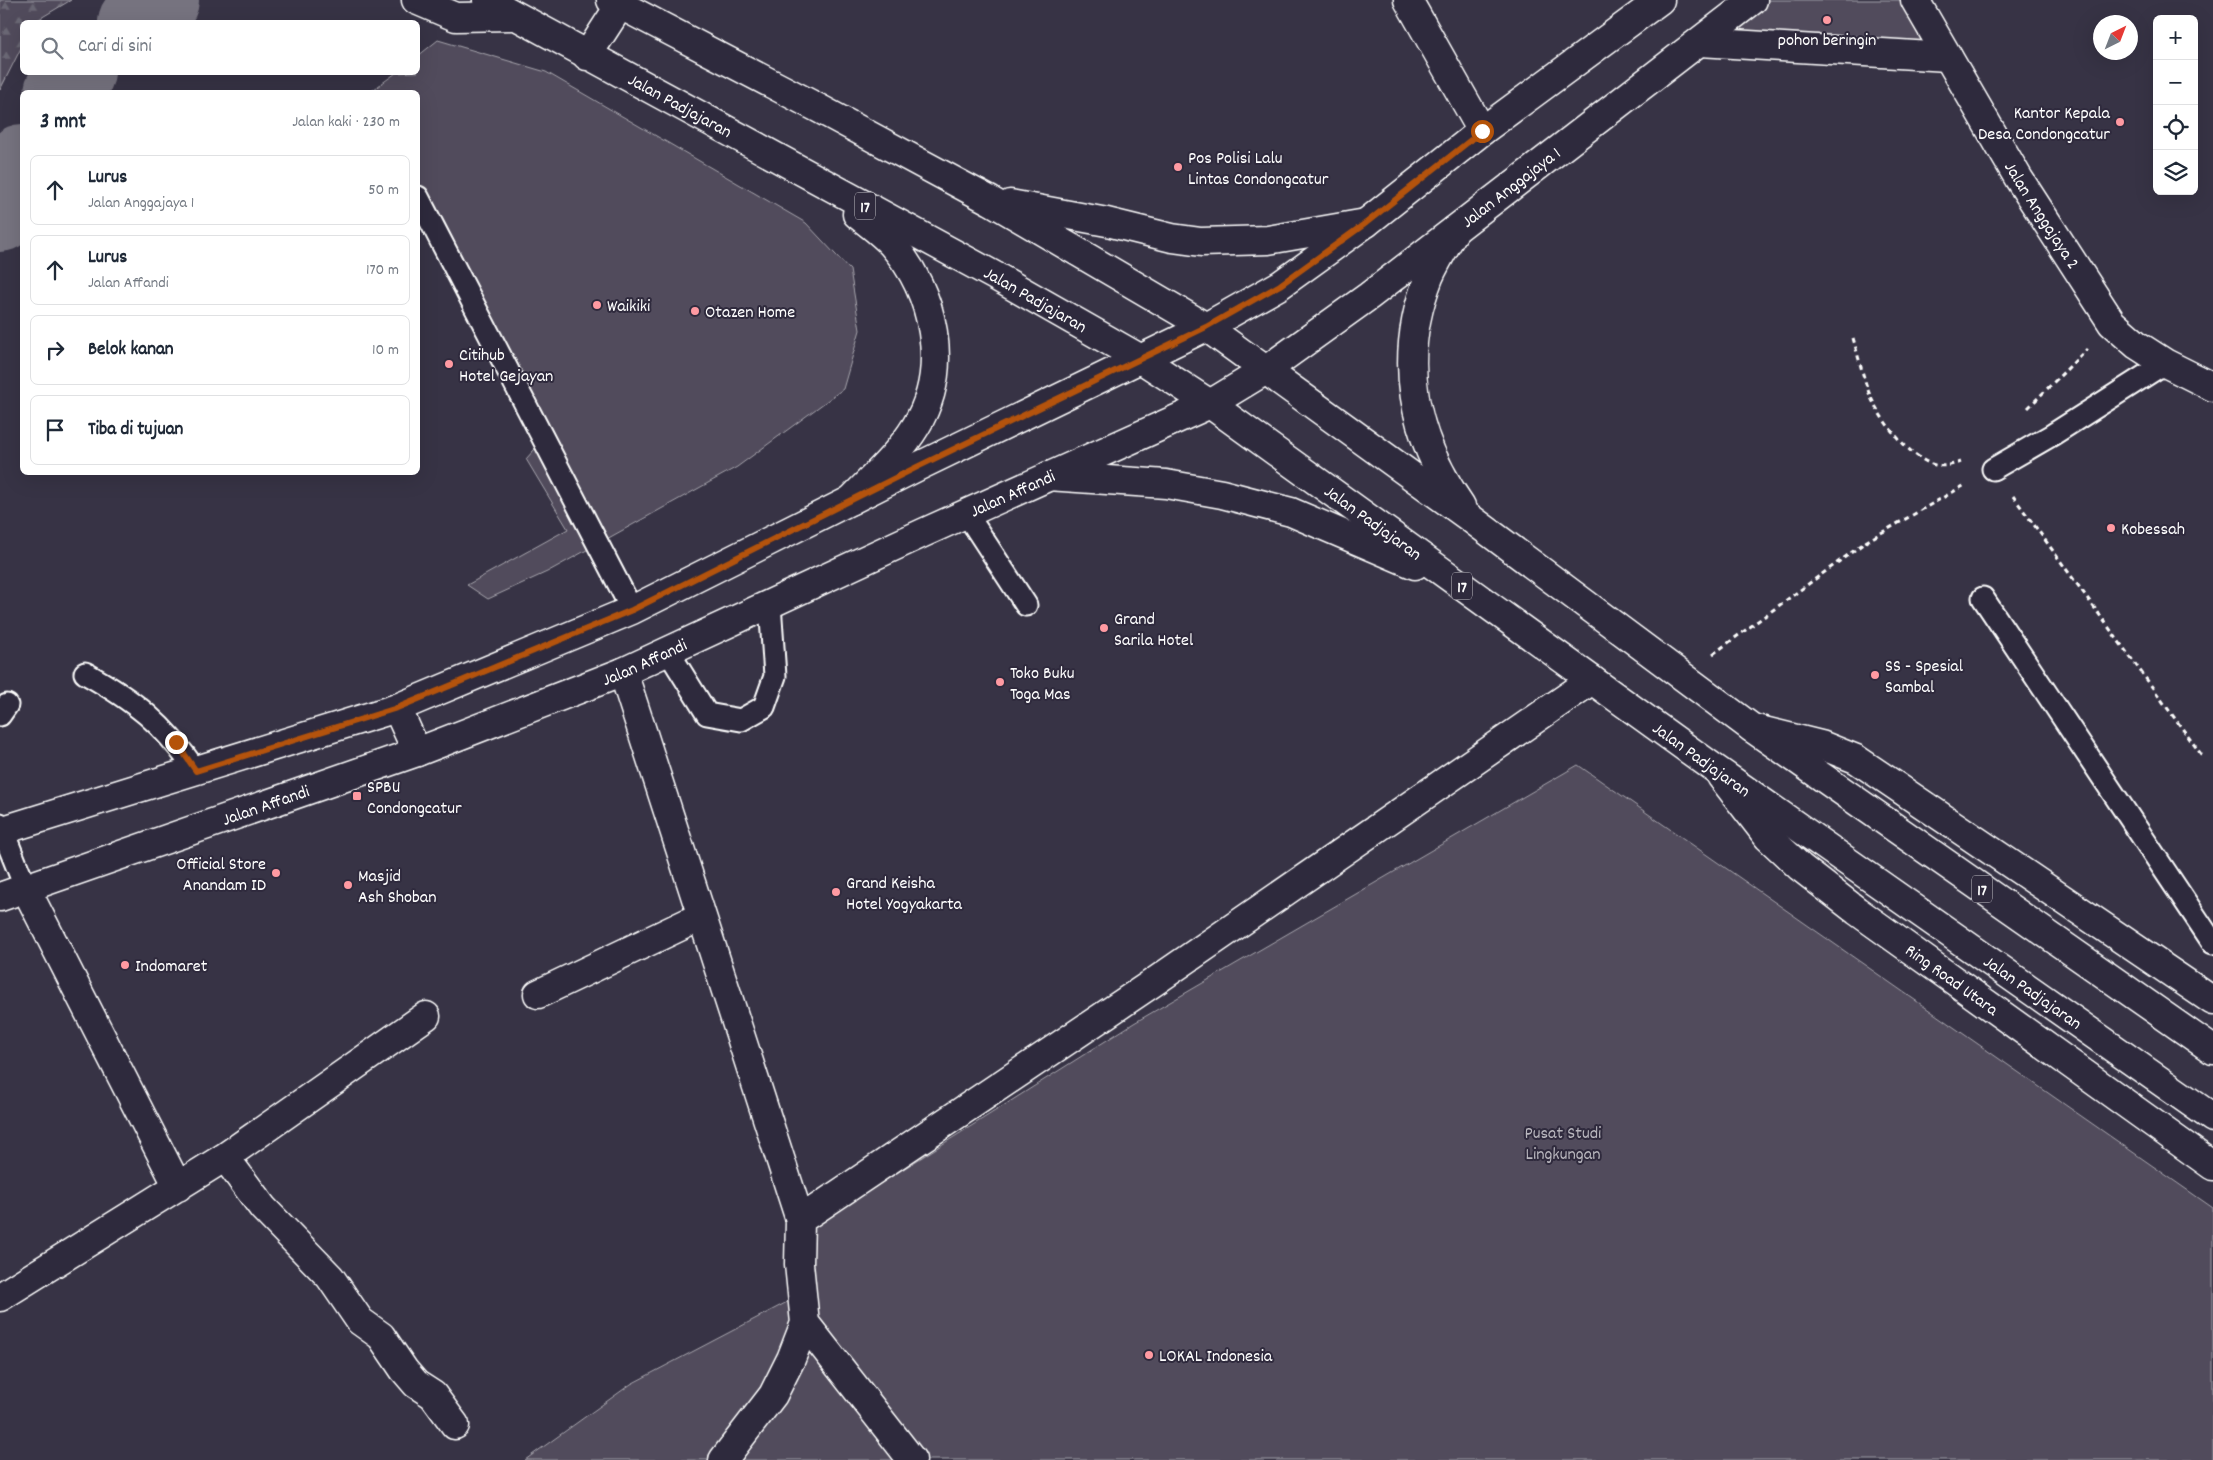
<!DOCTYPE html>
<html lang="id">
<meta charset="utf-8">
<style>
:root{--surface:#fff;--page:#f6f6f7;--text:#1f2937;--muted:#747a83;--line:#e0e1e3}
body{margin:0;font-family:Dekko,sans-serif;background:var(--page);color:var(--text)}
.controls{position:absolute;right:15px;top:15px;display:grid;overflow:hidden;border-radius:8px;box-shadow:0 5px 20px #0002}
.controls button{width:45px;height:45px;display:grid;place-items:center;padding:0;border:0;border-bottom:1px solid var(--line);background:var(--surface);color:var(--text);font:25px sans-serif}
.compass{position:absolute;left:2093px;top:15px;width:45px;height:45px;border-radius:50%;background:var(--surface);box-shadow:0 5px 20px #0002;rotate:42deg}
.stop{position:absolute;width:15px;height:15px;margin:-11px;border:4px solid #b45309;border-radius:50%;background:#fff}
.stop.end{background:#b45309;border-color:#fff;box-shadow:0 1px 5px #0008}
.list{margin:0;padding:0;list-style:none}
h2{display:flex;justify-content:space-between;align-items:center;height:65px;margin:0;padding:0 20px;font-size:21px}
h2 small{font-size:16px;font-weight:400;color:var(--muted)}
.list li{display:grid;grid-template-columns:32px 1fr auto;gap:15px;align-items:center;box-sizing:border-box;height:70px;margin:0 10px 10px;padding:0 10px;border:1px solid var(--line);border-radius:8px}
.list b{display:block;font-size:19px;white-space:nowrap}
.list p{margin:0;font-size:16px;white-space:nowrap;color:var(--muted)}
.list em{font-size:16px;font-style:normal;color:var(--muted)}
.icon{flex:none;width:28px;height:28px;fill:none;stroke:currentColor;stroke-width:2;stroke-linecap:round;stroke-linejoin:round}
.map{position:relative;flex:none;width:2213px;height:1460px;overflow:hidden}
.search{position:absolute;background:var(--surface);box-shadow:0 5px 20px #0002;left:20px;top:20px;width:400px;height:55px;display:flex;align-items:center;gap:12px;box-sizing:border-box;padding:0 18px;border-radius:8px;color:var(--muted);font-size:19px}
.panel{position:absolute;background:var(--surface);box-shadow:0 5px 20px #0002;left:20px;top:90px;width:400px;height:385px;border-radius:8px}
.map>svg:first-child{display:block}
.forest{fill:url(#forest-firs);stroke:#a8a6ae}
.park{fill:#514c5c;stroke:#a8a6ae}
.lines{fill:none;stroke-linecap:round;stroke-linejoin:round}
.river{stroke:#76737f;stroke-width:76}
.lane-casing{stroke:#fff;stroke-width:25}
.street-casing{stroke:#fff;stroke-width:31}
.secondary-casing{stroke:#fff;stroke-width:31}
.primary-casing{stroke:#fff;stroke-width:31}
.highway-casing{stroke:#fff;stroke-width:31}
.path{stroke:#fff;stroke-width:3;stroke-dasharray:5 4;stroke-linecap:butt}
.lane{stroke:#2f2a3d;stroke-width:21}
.street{stroke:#2f2a3d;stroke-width:28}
.secondary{stroke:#2f2a3d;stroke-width:28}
.primary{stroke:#2f2a3d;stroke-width:28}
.highway{stroke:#2f2a3d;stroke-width:28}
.route{stroke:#b45309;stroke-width:6}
.poi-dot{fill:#ff9aa2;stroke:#2f2a3d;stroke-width:2}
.labels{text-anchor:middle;stroke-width:4;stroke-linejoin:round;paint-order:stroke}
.shield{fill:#2f2a3d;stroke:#c1bfc5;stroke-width:1}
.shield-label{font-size:16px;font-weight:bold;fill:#fff}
.poi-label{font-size:18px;fill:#fff;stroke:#2f2a3d;text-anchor:start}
.street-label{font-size:18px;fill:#fff;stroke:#2f2a3d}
.park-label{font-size:18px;fill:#b9b7be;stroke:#2f2a3d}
</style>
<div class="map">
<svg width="2213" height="1460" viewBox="0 0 2213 1460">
<defs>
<pattern id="forest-firs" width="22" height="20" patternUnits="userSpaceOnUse" patternTransform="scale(1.25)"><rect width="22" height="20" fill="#514c5c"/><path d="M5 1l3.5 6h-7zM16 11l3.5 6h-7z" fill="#6b6774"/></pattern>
</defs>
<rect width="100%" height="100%" fill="#373345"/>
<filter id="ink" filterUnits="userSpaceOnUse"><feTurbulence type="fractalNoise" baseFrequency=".02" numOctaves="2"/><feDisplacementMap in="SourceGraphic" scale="10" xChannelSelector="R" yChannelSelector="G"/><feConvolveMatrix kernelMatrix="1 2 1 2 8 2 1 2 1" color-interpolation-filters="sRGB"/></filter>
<g filter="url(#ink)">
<!-- forest -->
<path class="forest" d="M 0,0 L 71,0 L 34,22 L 22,22 L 22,46 L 0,90 Z"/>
<!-- park -->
<path class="park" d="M 1753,0 L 1915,0 L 1948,57 L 1701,40 Z
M 438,40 L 546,72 L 806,223 L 850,270 L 860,330 L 843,389 L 737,467 L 547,572 L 488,599 L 467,585 L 568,529 L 526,459 L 551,431 L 418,214 L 418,92 L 370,92 L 396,73 L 418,72 L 418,56 Z
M 1578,765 L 2213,1208 L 2213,1460 L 525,1460 L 631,1384 L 812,1289 L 788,1242 L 1134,1023 Z"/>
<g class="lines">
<!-- river -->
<path class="river" d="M 136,22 L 161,0
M 62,92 L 70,78 L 77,72
M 0,214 L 22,162"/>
<!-- lane casing -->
<g class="lane-casing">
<path id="lane" d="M 418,197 L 632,610
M 1993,469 L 2052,435 L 2165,363
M 966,513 L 1026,605
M 1983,598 L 2213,943
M 668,651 L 707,714 L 741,720 L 764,707 L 775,676 L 770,604
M 85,673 C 135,701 164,724 196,771
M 0,715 L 7,705
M 0,824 L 26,889"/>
</g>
<!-- street casing -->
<g class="street-casing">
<path id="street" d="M 1408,0 L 1482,131
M 623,672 L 800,1220 L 799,1264 L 805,1323 L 791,1359 L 773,1395 L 723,1460
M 26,889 L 178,1187
M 538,994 L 700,917
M 225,1157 L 263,1208 L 330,1277 L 360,1321 L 381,1336 L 404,1370 L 416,1384 L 433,1395 L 455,1425
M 800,1220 L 1154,982 L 1592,680
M 0,1297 L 225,1157 L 426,1016
M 805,1323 L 912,1460"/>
</g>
<!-- secondary casing -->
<g class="secondary-casing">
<g id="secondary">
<path d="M 416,0 L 456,17 L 513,16"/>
<path id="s1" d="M 1915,0 L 2019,179 L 2112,323 L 2137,345 L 2165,363 L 2213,387"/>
<path d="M 1700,42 L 1948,57"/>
<path d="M 1752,728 L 1821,745 L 1856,759 L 2213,1001"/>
<path id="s2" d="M 1721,776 L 1768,837 L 1800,867 L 1857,911 L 2213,1166"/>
<path d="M 0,831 L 397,708 L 632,610 L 917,467 L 1206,327 L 1280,285 L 1366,223 L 1482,131 L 1660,0"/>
<path id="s3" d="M 0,897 L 417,752 L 623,672 L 923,533 L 1210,404 L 1266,370 L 1369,296 L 1753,0"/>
</g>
</g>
<!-- primary casing -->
<g class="primary-casing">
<path id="primary" d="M 397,708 L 417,752"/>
</g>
<!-- highway casing -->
<g class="highway-casing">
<g id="highway">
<path id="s4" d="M 487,0 L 997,277 L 1141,359 L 1210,404 L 1714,768 L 2213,1118"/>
<path d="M 611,0 L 820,109 L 991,201 L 1206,327 L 1470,518 L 1752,728 L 2213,1050"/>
<path d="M 587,56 L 620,5"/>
<path d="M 1010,204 L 1107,222 L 1172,238 L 1201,242 L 1268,240 L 1366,223"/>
<path d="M 1455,230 C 1446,245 1436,261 1429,277 C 1397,358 1412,436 1461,506"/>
<path d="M 1048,476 L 1166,484 L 1222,494 L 1291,512 L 1415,565"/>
<path d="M 851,500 C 873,477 899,454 916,426 C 951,369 934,292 892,244 C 882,233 869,224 857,214"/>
</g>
</g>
<!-- path -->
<path class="path" d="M 1853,338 C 1858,355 1862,373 1868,390 C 1876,414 1908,458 1935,465 C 1944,467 1952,465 1961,462
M 2028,408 L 2087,349
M 2013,496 L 2203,757
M 1713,654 L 1867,541 L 1965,485"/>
<!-- lane -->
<use href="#lane" class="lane"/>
<!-- street -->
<use href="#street" class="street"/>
<!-- secondary -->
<use href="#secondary" class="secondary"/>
<!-- primary -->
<use href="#primary" class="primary"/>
<!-- highway -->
<use href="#highway" class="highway"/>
</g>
</g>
<g class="lines" filter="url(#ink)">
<!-- route -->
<path class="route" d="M 176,742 L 196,771 L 397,708 L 632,610 L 917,467 L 1206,327 L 1280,285 L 1366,223 L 1482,131"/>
</g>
<!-- markers -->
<g class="poi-dot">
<circle cx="1827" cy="20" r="5"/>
<circle cx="2120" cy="122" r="5"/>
<circle cx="1178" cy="167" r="5"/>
<circle cx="597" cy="305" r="5"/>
<circle cx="695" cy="311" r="5"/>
<circle cx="449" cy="364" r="5"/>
<circle cx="2111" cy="528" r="5"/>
<circle cx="1104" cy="628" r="5"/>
<circle cx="1875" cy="675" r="5"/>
<circle cx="1000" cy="682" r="5"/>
<rect x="352" y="791" width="10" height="10" rx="2.5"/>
<circle cx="276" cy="873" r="5"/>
<circle cx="348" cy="885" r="5"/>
<circle cx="836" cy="892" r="5"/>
<circle cx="125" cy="965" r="5"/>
<circle cx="1149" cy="1355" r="5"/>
</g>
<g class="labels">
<!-- shield labels -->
<g class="shield">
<rect x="855" y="192.5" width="20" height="27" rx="4"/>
<rect x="1452" y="572.5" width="20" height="27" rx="4"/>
<rect x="1972" y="875.5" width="20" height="27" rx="4"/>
</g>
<g class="shield-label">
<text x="865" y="212">17</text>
<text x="1462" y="592">17</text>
<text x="1982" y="895">17</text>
</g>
<!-- poi labels -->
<g class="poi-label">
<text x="1827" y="45" text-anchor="middle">pohon beringin</text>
<text x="2110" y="118" text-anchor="end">Kantor Kepala<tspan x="2110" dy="21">Desa Condongcatur</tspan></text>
<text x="1188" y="163">Pos Polisi Lalu<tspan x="1188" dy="21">Lintas Condongcatur</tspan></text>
<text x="607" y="311">Waikiki</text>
<text x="705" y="317">Otazen Home</text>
<text x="459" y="360">Citihub<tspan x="459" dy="21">Hotel Gejayan</tspan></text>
<text x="2121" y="534">Kobessah</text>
<text x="1114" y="624">Grand<tspan x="1114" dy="21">Sarila Hotel</tspan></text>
<text x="1885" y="671">SS - Spesial<tspan x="1885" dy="21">Sambal</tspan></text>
<text x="1010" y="678">Toko Buku<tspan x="1010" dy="21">Toga Mas</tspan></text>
<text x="367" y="792">SPBU<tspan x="367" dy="21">Condongcatur</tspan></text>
<text x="266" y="869" text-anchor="end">Official Store<tspan x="266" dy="21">Anandam ID</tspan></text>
<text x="358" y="881">Masjid<tspan x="358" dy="21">Ash Shoban</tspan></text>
<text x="846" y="888">Grand Keisha<tspan x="846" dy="21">Hotel Yogyakarta</tspan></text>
<text x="135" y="971">Indomaret</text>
<text x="1159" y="1361">LOKAL Indonesia</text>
</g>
<!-- street labels -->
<g class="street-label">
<text dy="6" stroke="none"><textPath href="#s4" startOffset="220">Jalan Padjajaran</textPath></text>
<text dy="6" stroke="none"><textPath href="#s3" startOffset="1679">Jalan Anggajaya 1</textPath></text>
<text dy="6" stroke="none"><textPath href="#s1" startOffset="250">Jalan Anggajaya 2</textPath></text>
<text dy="6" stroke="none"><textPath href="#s4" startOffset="625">Jalan Padjajaran</textPath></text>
<text dy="6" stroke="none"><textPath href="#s3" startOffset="1091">Jalan Affandi</textPath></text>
<text dy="6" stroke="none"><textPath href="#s4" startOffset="1030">Jalan Padjajaran</textPath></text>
<text dy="6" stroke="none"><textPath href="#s3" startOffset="686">Jalan Affandi</textPath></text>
<text dy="6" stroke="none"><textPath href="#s4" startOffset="1435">Jalan Padjajaran</textPath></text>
<text dy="6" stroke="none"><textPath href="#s3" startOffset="281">Jalan Affandi</textPath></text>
<text dy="6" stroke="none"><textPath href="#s2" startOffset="310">Ring Road Utara</textPath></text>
<text dy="6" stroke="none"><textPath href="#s4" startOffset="1840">Jalan Padjajaran</textPath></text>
</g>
<!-- park labels -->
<g class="park-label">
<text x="1563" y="1138">Pusat Studi<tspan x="1563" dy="21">Lingkungan</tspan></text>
</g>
</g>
</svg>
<div class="controls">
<button>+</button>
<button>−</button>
<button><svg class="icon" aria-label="locate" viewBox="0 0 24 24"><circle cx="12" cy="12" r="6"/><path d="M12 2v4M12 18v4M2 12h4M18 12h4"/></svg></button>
<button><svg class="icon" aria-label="layers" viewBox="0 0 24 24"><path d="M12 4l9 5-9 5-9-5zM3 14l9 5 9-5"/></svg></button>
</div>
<svg class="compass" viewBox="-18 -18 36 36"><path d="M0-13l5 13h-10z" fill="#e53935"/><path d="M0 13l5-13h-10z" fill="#747a83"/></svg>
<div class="stop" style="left:1482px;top:131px"></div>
<div class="stop end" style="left:176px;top:742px"></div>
<div class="search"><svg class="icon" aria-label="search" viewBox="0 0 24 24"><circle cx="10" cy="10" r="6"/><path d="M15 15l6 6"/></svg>Cari di sini</div>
<section class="panel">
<h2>3 mnt<small>Jalan kaki · 230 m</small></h2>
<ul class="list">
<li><svg class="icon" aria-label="ahead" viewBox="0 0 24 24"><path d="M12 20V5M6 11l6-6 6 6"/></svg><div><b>Lurus</b><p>Jalan Anggajaya 1</p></div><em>50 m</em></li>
<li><svg class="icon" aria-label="ahead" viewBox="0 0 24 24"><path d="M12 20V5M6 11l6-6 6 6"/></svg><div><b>Lurus</b><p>Jalan Affandi</p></div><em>170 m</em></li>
<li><svg class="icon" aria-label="right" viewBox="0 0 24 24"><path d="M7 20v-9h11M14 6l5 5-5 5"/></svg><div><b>Belok kanan</b></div><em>10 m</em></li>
<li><svg class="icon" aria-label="arrive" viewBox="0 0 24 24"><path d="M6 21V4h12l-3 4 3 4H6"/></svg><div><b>Tiba di tujuan</b></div></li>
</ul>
</section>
</div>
